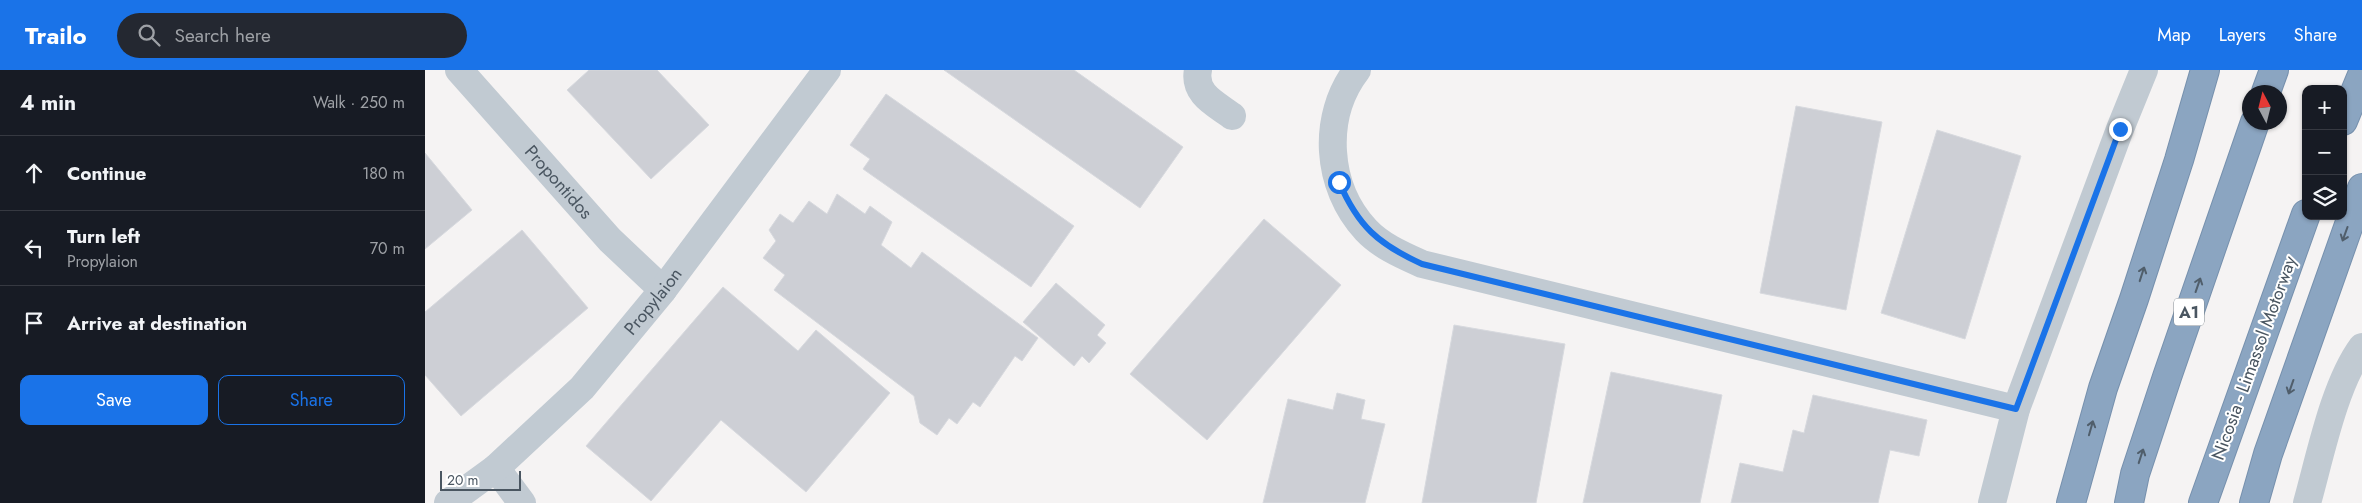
<!DOCTYPE html>
<meta charset="utf-8">
<style>
:root{--surface:#171b24;--page:#242831;--text:#f1f3f6;--muted:#9ea1a6;--line:#363941;--accent:#1a73e8}
body{margin:0;font-family:Jost,sans-serif;background:var(--page);color:var(--text)}
.controls{position:absolute;right:15px;top:15px;display:grid;overflow:hidden;border-radius:10px;box-shadow:0 1px 4px #0004}
.controls button{width:45px;height:45px;display:grid;place-items:center;padding:0;border:0;border-bottom:1px solid var(--line);background:var(--surface);color:var(--text);font:25px sans-serif}
.compass{position:absolute;left:1817px;top:15px;width:45px;height:45px;border-radius:50%;background:var(--surface);box-shadow:0 1px 4px #0004;rotate:353deg}
.scale{position:absolute;left:15px;bottom:12px;width:81px;box-sizing:border-box;padding-left:5px;border:2px solid #4a5661;border-top:0;font-size:14px;line-height:18px;white-space:nowrap;color:#4a5661;-webkit-text-stroke:4px #fff;paint-order:stroke}
.stop{position:absolute;width:15px;height:15px;margin:-11px;border:4px solid #1a73e8;border-radius:50%;background:#fff}
.stop.end{background:#1a73e8;border-color:#fff;box-shadow:0 1px 5px #0008}
.list{margin:0;padding:0;list-style:none}
h2{display:flex;justify-content:space-between;align-items:center;height:65px;margin:0;padding:0 20px;font-size:21px}
h2 small{font-size:16px;font-weight:400;color:var(--muted)}
.list li{display:grid;grid-template-columns:32px 1fr auto;gap:15px;align-items:center;box-sizing:border-box;height:75px;padding:0 20px;border-top:1px solid var(--line)}
.list b{display:block;font-size:19px;white-space:nowrap}
.list p{margin:0;font-size:16px;white-space:nowrap;color:var(--muted)}
.list em{font-size:16px;font-style:normal;color:var(--muted)}
.actions{display:flex;gap:10px;padding:15px 20px}
.actions a{flex:1;padding:11px 0;border:1px solid var(--accent);border-radius:10px;text-align:center;font-size:18px;color:var(--accent)}
.actions .main{background:var(--accent);color:#fff}
.icon{flex:none;width:28px;height:28px;fill:none;stroke:currentColor;stroke-width:2;stroke-linecap:round;stroke-linejoin:round}
.map{position:relative;flex:none;width:1937px;height:433px;overflow:hidden}
header{display:flex;align-items:center;gap:30px;box-sizing:border-box;height:70px;padding:0 25px;background:var(--accent);color:#fff}
header strong{font-size:24px}
nav{display:flex;gap:28px;margin-inline-start:auto;font-size:18px}
.search{width:350px;height:45px;background:var(--page);display:flex;align-items:center;gap:12px;box-sizing:border-box;padding:0 18px;border-radius:28px;color:var(--muted);font-size:19px}
main{display:flex}
aside{flex:1;background:var(--surface)}
.map>svg:first-child{display:block}
.building{fill:#cdcfd5;stroke:#d7d9de}
.lines{fill:none;stroke-linecap:round;stroke-linejoin:round}
.highway-casing{stroke:#7690ad;stroke-width:30}
.minor{stroke:#c1cad2;stroke-width:28}
.highway{stroke:#8ba5c1;stroke-width:28}
.oneway{stroke:#505e6b}
.route{stroke:#1a73e8;stroke-width:6}
.labels{text-anchor:middle;stroke-width:4;stroke-linejoin:round;paint-order:stroke}
.shield{fill:#fff;stroke:#808990;stroke-width:1}
.shield-label{font-size:16px;font-weight:bold;fill:#4a5661}
.street-label{font-size:18px;fill:#4a5661;stroke:#fff}
</style>
<header>
<strong>Trailo</strong>
<div class="search"><svg class="icon" aria-label="search" viewBox="0 0 24 24"><circle cx="10" cy="10" r="6"/><path d="M15 15l6 6"/></svg>Search here</div>
<nav><a>Map</a><a>Layers</a><a>Share</a></nav>
</header>
<main>
<aside>
<h2>4 min<small>Walk · 250 m</small></h2>
<ul class="list">
<li><svg class="icon" aria-label="ahead" viewBox="0 0 24 24"><path d="M12 20V5M6 11l6-6 6 6"/></svg><div><b>Continue</b></div><em>180 m</em></li>
<li><svg class="icon" aria-label="left" viewBox="0 0 24 24"><path d="M17 20v-9H6M10 6l-5 5 5 5"/></svg><div><b>Turn left</b><p>Propylaion</p></div><em>70 m</em></li>
<li><svg class="icon" aria-label="arrive" viewBox="0 0 24 24"><path d="M6 21V4h12l-3 4 3 4H6"/></svg><div><b>Arrive at destination</b></div></li>
</ul>
<div class="actions"><a class="main">Save</a><a>Share</a></div>
</aside>
<div class="map">
<svg width="1937" height="433" viewBox="0 0 1937 433">
<rect width="100%" height="100%" fill="#f5f3f3"/>
<!-- building -->
<path class="building" d="M 164,0 L 232,0 L 284,55 L 226,109 L 142,20 Z
M 519,0 L 649,0 L 758,77 L 715,138 Z
M 461,24 L 649,156 L 606,217 L 438,99 L 445,89 L 425,75 Z
M 1371,36 L 1457,52 L 1421,240 L 1335,223 Z
M 1512,60 L 1596,86 L 1540,269 L 1456,243 Z
M 0,83 L 47,140 L 0,179 Z
M 412,124 L 440,144 L 445,136 L 467,152 L 456,175 L 486,198 L 497,182 L 613,268 L 597,291 L 590,286 L 555,337 L 548,332 L 532,354 L 524,348 L 512,365 L 495,353 L 489,326 L 349,220 L 360,205 L 338,188 L 351,171 L 344,160 L 355,144 L 368,153 L 384,131 L 402,144 Z
M 839,149 L 916,215 L 782,370 L 705,304 Z
M 97,160 L 163,238 L 36,346 L 0,305 L 0,242 Z
M 631,213 L 680,255 L 672,265 L 681,273 L 664,293 L 657,286 L 649,296 L 598,252 Z
M 298,217 L 373,281 L 391,260 L 465,323 L 381,422 L 296,350 L 226,431 L 161,376 Z
M 1029,255 L 1140,274 L 1111,433 L 997,433 Z
M 1186,302 L 1297,325 L 1275,433 L 1158,433 Z
M 912,323 L 940,330 L 936,349 L 960,354 L 940,433 L 838,433 L 863,329 L 908,340 Z
M 1388,325 L 1502,350 L 1494,386 L 1465,380 L 1453,433 L 1306,433 L 1315,393 L 1358,402 L 1368,360 L 1379,363 Z"/>
<g class="lines">
<!-- highway casing -->
<g class="highway-casing">
<path id="highway" d="M 1841,22 L 1849,0
M 1918,51 L 1937,5
M 1646,433 L 1678,318 L 1709,229 L 1754,90 L 1780,0
M 1704,433 L 1710,404 L 1742,307 L 1830,52
M 1778,433 L 1881,144
M 1829,433 L 1843,384 L 1937,118"/>
</g>
<!-- minor -->
<g class="minor">
<path id="s1" d="M 34,0 L 185,170 L 238,220"/>
<path d="M 773,0 C 768,24 791,34 807,46"/>
<path d="M 932,0 C 896,47 901,117 941,160 C 956,176 977,185 997,194 L 1591,339"/>
<path d="M 71,398 L 97,433"/>
<path id="s2" d="M 23,433 L 71,398 L 157,318 L 238,220 L 402,0"/>
<path d="M 1567,433 L 1591,339 L 1695,59 L 1719,0"/>
<path d="M 1882,433 C 1895,387 1909,315 1937,277"/>
</g>
<!-- highway -->
<use href="#highway" class="highway"/>
</g>
<!-- one-way arrows -->
<defs><path id="oneway-shaft" d="M-6 0H5M1.5-3L5.5 0L1.5 3" fill="none" stroke-width="1.6" stroke-linecap="round" stroke-linejoin="round" transform="scale(1.25)"/></defs>
<g class="oneway">
<use href="#oneway-shaft" transform="translate(1920 164) rotate(110)"/>
<use href="#oneway-shaft" transform="translate(1717 204) rotate(-72)"/>
<use href="#oneway-shaft" transform="translate(1773 215) rotate(-71)"/>
<use href="#oneway-shaft" transform="translate(1866 317) rotate(109)"/>
<use href="#oneway-shaft" transform="translate(1666 358) rotate(-74)"/>
<use href="#oneway-shaft" transform="translate(1716 386) rotate(-72)"/>
</g>
<g class="lines">
<!-- route -->
<path class="route" d="M 914,112 C 933,156 953,174 997,194 L 1591,339 L 1695,59"/>
</g>
<g class="labels">
<!-- shield labels -->
<rect class="shield" x="1749" y="228.5" width="30" height="27" rx="4"/>
<g class="shield-label">
<text x="1764" y="248">A1</text>
</g>
<!-- street labels -->
<g class="street-label">
<text dy="6" stroke="none"><textPath href="#s1" startOffset="150">Propontidos</textPath></text>
<text dy="6" stroke="none"><textPath href="#s2" startOffset="289">Propylaion</textPath></text>
<text transform="translate(1829 288) rotate(-70)" y="6">Nicosia - Limassol Motorway</text>
</g>
</g>
</svg>
<div class="controls">
<button>+</button>
<button>−</button>
<button><svg class="icon" aria-label="layers" viewBox="0 0 24 24"><path d="M12 4l9 5-9 5-9-5zM3 14l9 5 9-5"/></svg></button>
</div>
<svg class="compass" viewBox="-18 -18 36 36"><path d="M0-13l5 13h-10z" fill="#e53935"/><path d="M0 13l5-13h-10z" fill="#9ea1a6"/></svg>
<div class="scale">20 m</div>
<div class="stop" style="left:914px;top:112px"></div>
<div class="stop end" style="left:1695px;top:59px"></div>
</div>
</main>
